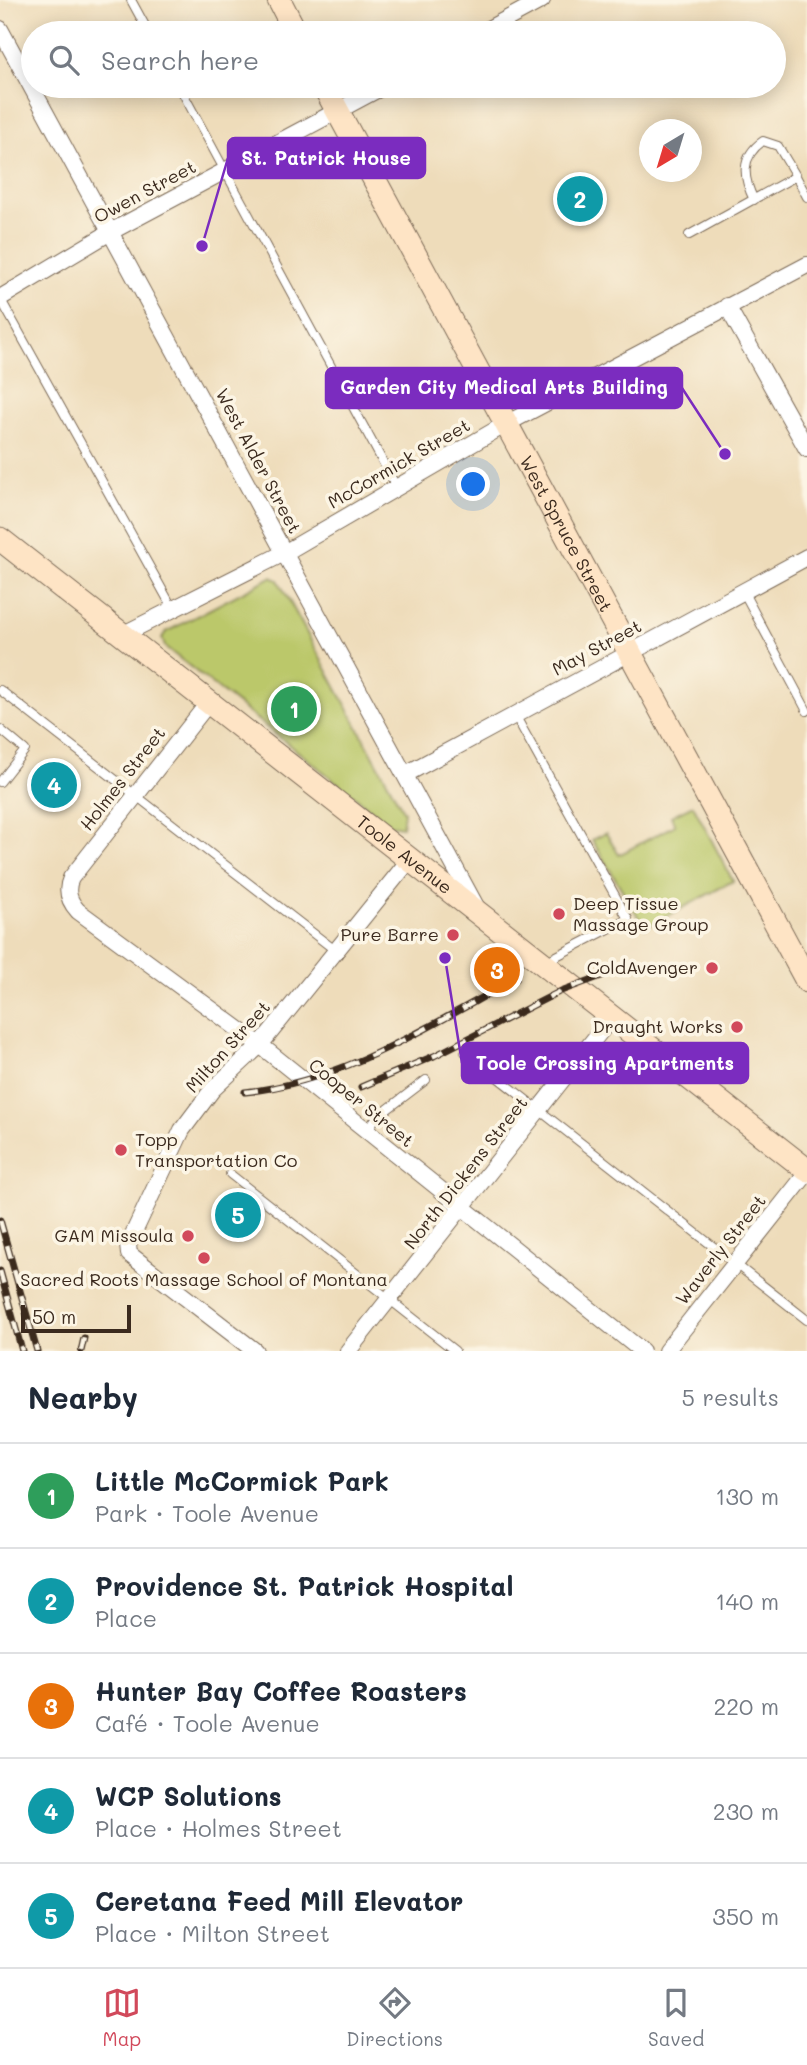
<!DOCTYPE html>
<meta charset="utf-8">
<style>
:root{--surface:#fff;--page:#f2f2f3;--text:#1f2937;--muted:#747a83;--line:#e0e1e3;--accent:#d1495b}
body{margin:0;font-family:Mali,sans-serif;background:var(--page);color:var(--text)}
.compass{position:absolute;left:639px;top:119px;width:63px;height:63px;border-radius:50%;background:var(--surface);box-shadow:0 4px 18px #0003;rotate:218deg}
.scale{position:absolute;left:21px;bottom:18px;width:110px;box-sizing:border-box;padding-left:7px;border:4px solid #3b2a1e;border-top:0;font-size:19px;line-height:24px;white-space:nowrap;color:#3b2a1e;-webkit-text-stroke:5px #fcf5e5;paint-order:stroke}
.you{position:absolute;left:474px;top:485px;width:24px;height:24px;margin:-18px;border:5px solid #fff;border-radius:50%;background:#1a73e8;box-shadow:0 0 0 10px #1a73e833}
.badge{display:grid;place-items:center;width:46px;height:46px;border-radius:50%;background:var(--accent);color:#fff;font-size:23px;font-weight:700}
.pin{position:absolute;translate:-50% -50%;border:4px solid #fff;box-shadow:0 2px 7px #0006}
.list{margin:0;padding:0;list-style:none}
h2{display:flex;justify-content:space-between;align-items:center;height:91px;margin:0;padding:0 28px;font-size:30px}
h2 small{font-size:23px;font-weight:400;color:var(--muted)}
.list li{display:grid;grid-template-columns:46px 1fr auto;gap:21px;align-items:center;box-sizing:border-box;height:105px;padding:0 28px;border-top:2px solid var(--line)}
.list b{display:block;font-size:26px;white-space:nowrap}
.list p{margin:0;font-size:23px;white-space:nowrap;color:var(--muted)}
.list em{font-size:23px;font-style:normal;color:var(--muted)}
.icon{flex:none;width:38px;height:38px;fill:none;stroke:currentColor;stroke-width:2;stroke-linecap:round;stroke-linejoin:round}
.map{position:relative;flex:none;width:807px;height:1351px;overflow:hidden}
.search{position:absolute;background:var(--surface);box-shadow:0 4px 18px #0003;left:21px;right:21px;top:21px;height:77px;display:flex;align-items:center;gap:18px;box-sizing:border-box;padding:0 24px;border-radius:38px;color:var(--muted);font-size:26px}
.sheet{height:616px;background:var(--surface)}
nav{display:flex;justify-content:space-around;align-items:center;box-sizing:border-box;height:98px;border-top:2px solid var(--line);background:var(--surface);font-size:19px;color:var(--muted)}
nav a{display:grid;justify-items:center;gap:4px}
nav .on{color:var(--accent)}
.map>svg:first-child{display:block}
.green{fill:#bbc86a;stroke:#7b7944;stroke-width:2}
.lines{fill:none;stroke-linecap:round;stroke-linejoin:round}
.lane-casing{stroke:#7a6855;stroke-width:10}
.street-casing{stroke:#7a6855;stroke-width:18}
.secondary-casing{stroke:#7a6855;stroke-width:25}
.lane{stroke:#fff;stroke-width:8}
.street{stroke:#fff;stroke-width:16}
.secondary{stroke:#fee4c5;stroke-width:23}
.rail-casing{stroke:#3b2a1e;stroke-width:7}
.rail{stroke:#fcf5e5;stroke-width:4.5;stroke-dasharray:13;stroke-linecap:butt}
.poi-dot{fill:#d1495b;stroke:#fcf5e5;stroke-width:2.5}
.labels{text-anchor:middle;stroke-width:7;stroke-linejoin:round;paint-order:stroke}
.street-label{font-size:18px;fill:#3b2a1e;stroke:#fcf5e5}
.poi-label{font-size:18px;fill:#3b2a1e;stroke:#fcf5e5;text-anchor:end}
.leader{fill:none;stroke:#7b2cbf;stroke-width:2.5}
.callout-dot{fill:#7b2cbf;stroke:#fcf5e5;stroke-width:2.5}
.callout{fill:#7b2cbf;stroke:#7b2cbf;stroke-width:2.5}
.callout-label{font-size:19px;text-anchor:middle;font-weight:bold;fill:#fff}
</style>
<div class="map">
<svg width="807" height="1351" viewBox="0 0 807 1351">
<rect width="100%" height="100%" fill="#fcf5e5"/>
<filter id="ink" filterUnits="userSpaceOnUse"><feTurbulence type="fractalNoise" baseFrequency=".0143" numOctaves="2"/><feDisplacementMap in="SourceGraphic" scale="14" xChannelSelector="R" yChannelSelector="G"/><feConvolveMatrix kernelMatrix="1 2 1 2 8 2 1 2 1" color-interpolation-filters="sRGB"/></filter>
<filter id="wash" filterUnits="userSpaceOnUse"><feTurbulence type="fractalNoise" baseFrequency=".00686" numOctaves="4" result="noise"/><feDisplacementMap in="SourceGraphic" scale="28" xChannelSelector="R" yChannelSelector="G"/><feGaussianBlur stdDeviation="1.57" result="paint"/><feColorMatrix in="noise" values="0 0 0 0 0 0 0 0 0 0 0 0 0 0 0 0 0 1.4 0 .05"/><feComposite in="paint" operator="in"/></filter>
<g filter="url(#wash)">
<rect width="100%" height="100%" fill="#eedcba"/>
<!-- green -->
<path class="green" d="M 271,577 L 278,580 L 404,812 L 402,827 L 391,825 L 165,647 L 162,638 L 166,632 Z
M 693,805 L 733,881 L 645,928 L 592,840 L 606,833 L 619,855 L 675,825 L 671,816 Z"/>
</g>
<g filter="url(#ink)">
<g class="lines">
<!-- lane casing -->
<g class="lane-casing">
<path id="lane" d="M 131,0 L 149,33
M 179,86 L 397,488
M 754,200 C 743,178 740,157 763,141 L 778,146 L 796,176
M 689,235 L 796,176 L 807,197
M 0,298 L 173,609
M 743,591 L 807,711
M 0,690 L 336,951
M 515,715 L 628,919 L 545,962
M 0,729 L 25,750 L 0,782
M 465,1052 L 807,1320
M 366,1132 L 376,1118 L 426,1080
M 230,1174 L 455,1351"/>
</g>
<!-- street casing -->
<g class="street-casing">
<path id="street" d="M 0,29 L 478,910
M 481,33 L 542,0
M 0,298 L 112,231 L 384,86
M 727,306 L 807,449
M 122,635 L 286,552 L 506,424 L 807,265
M 209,702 L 71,878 C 65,891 69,901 78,911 L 260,1045 L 642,1351
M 406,774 L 807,557
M 255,1351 L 129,1254 L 128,1245 L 182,1130 L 212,1090 L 260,1045 L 411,858
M 348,1351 L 611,1018
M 666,1351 L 807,1173"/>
</g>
<!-- secondary casing -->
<g class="secondary-casing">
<g id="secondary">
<path d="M 279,0 L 296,33"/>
<path id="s1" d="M 324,86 L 807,981"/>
<path id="s2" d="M 0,539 L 807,1170"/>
</g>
</g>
<!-- lane -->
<use href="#lane" class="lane"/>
<!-- street -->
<use href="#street" class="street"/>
<!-- secondary -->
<use href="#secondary" class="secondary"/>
<!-- rail casing -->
<g class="rail-casing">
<path id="rail" d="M 361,1087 L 434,1056 L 561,991 L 604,975
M 245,1092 C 345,1081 429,1026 516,979
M 0,1220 L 37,1351
M 0,1271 L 22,1351
M 81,1351 L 84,1338"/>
</g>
<!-- rail -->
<use href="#rail" class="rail"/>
</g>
</g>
<!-- markers -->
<g class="poi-dot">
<circle cx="559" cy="914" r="7"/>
<circle cx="453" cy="935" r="7"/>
<circle cx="712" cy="968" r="7"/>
<circle cx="737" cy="1027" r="7"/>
<circle cx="121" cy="1150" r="7"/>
<circle cx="188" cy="1236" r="7"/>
<circle cx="204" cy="1258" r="7"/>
</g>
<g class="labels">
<!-- street labels -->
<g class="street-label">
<text transform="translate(145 192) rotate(-28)" y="6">Owen Street</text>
<text transform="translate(258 461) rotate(62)" y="6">West Alder Street</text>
<text transform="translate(399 464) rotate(-30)" y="6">McCormick Street</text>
<text dy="6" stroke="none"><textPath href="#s1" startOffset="509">West Spruce Street</textPath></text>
<text transform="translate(597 648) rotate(-28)" y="6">May Street</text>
<text transform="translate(123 779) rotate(-52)" y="6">Holmes Street</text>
<text dy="6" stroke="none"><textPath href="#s2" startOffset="513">Toole Avenue</textPath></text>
<text transform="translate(228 1047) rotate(-48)" y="6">Milton Street</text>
<text transform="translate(361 1103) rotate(39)" y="6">Cooper Street</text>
<text transform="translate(466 1173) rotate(-52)" y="6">North Dickens Street</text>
<text transform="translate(721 1250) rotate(-52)" y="6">Waverly Street</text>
</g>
<!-- poi labels -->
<g class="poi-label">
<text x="573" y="910" text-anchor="start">Deep Tissue<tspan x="573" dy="21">Massage Group</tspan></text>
<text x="439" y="941">Pure Barre</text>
<text x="698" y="974">ColdAvenger</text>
<text x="723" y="1033">Draught Works</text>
<text x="135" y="1146" text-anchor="start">Topp<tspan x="135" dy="21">Transportation Co</tspan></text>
<text x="174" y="1242">GAM Missoula</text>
<text x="204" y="1286" text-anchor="middle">Sacred Roots Massage School of Montana</text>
</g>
</g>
<!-- callouts -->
<path class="leader" d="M202 246L228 158M725 454L682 388M445 958L462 1063"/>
<g class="callout-dot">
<circle cx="202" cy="246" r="7"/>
<circle cx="725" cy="454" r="7"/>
<circle cx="445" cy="958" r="7"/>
</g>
<g class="callout">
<rect x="228" y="138" width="197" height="40" rx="7"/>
<rect x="326" y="368" width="356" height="40" rx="7"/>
<rect x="462" y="1043" width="286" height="40" rx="7"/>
</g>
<g class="callout-label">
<text x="326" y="165">St. Patrick House</text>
<text x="504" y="394">Garden City Medical Arts Building</text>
<text x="605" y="1070">Toole Crossing Apartments</text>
</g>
</svg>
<svg class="compass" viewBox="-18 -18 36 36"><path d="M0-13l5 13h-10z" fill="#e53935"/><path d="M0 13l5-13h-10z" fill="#747a83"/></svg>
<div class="scale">50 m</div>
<div class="you"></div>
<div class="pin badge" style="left:294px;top:709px;background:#2e9e5b">1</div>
<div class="pin badge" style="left:580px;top:199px;background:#0f9aa8">2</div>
<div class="pin badge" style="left:497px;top:970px;background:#e8710a">3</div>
<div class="pin badge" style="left:54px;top:785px;background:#0f9aa8">4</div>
<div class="pin badge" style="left:238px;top:1215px;background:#0f9aa8">5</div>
<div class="search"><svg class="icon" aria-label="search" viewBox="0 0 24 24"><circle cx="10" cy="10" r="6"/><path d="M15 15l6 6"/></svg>Search here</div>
</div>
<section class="sheet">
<h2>Nearby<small>5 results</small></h2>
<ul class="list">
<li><span class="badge" style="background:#2e9e5b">1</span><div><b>Little McCormick Park</b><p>Park · Toole Avenue</p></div><em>130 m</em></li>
<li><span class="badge" style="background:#0f9aa8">2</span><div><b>Providence St. Patrick Hospital</b><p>Place</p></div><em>140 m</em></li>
<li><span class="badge" style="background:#e8710a">3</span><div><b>Hunter Bay Coffee Roasters</b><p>Café · Toole Avenue</p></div><em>220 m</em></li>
<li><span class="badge" style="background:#0f9aa8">4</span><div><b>WCP Solutions</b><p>Place · Holmes Street</p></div><em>230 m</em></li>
<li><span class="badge" style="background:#0f9aa8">5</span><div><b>Ceretana Feed Mill Elevator</b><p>Place · Milton Street</p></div><em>350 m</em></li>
</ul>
</section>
<nav>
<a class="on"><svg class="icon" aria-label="map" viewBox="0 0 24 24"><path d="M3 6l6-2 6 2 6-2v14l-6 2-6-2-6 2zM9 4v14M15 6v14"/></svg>Map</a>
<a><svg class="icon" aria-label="directions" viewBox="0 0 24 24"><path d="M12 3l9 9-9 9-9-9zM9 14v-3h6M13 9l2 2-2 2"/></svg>Directions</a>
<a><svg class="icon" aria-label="saved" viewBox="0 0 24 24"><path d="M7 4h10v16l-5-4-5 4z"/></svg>Saved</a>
</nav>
